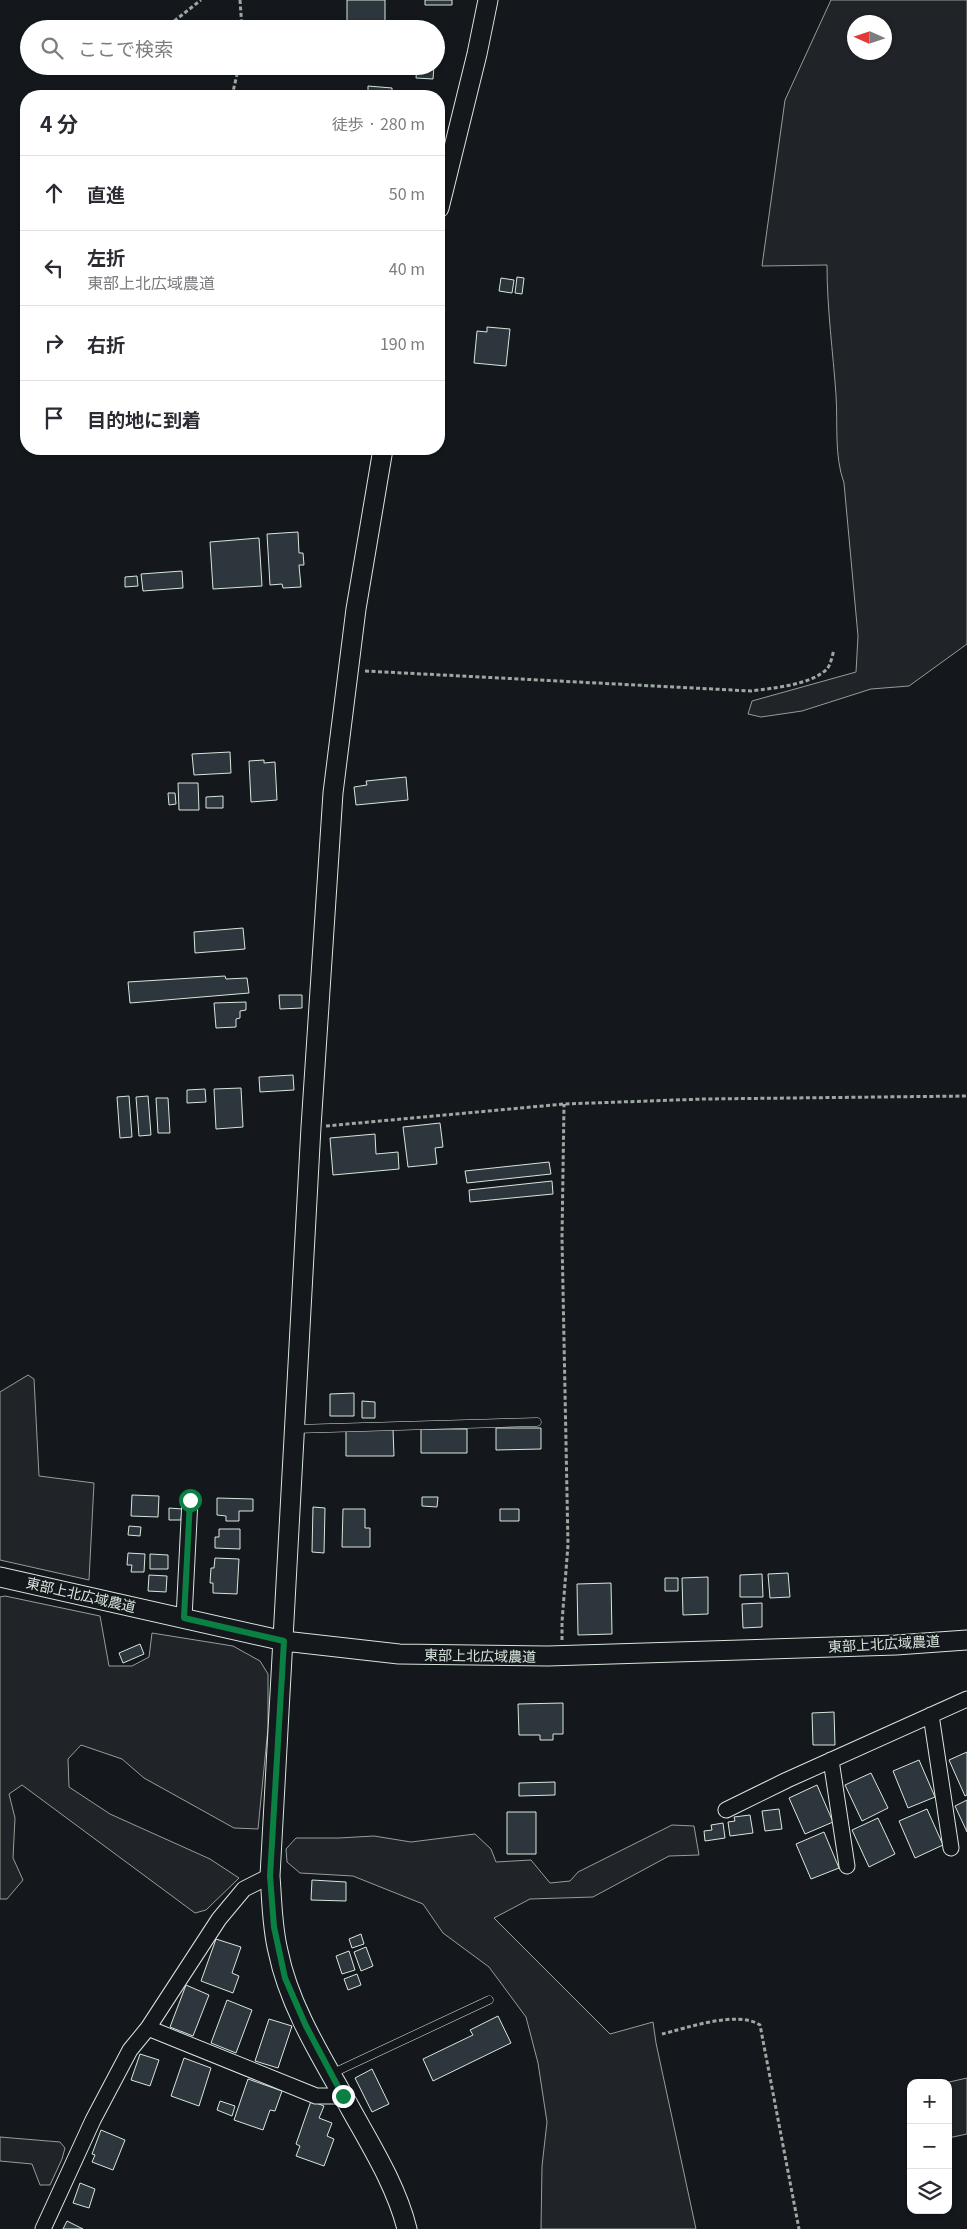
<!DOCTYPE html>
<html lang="ja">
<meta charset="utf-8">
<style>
:root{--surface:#fff;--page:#f7f7f7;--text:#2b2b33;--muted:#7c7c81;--line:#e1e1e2}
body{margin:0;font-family:Georgia,"Noto Sans JP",serif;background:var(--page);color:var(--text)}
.controls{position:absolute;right:15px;bottom:15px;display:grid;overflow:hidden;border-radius:10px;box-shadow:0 1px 4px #0004}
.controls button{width:45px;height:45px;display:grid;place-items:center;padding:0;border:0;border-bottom:1px solid var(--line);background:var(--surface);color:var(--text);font:25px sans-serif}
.compass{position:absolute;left:847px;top:15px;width:45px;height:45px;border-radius:50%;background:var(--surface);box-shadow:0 1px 4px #0004;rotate:273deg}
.stop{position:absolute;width:15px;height:15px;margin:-11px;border:4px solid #0b8043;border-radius:50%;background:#fff}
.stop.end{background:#0b8043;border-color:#fff;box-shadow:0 1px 5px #0008}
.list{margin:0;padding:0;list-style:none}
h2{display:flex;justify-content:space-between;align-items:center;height:65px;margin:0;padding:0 20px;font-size:21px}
h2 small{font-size:16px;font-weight:400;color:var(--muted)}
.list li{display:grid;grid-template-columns:32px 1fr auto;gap:15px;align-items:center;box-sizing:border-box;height:75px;padding:0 20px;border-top:1px solid var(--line)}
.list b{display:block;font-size:19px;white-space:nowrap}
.list p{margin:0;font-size:16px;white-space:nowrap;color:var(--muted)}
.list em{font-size:16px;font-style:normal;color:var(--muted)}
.icon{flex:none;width:28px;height:28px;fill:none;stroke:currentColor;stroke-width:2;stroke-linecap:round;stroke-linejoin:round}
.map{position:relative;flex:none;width:967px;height:2229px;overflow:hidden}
.search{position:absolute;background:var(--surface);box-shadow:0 1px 4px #0004;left:20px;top:20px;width:425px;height:55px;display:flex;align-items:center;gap:12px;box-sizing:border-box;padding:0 18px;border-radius:28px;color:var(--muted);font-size:19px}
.panel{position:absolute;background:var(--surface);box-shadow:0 1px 4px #0004;left:20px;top:90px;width:425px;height:365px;border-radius:20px}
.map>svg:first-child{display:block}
.green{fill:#202428;stroke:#939e99;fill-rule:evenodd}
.building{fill:#2c363c;stroke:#d8e6dc}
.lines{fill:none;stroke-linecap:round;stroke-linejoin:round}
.service-casing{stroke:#d8e6dc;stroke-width:9}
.minor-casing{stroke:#d8e6dc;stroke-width:17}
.tertiary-casing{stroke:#d8e6dc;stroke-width:21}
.path{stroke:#9da8a2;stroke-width:3;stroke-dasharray:4 2.5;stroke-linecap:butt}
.service{stroke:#14181c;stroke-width:8}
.minor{stroke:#14181c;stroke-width:15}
.tertiary{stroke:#14181c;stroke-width:19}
.route{stroke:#0b8043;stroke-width:6}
.labels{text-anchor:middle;stroke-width:4;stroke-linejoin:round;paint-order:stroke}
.street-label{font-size:14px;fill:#d8e6dc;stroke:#14181c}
</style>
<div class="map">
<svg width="967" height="2229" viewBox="0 0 967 2229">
<rect width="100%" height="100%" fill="#14181c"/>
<!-- green -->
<path class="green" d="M 831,0 L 967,0 L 967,644 L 909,686 L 871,689 L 802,711 L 761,717 L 748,714 L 752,701 L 856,672 L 858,636 L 844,483 C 834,455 838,425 836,395 C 833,352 827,309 827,265 L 762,266 L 785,100 ZM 884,22 L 884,52 L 854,52 L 854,22 Z
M 28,1375 L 34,1379 L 39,1476 L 94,1483 L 89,1580 L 0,1560 L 0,1392 Z
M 5,1596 L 100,1616 L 109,1666 L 132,1666 L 149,1657 L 152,1633 L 233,1646 L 260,1661 L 268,1674 L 268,1728 L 258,1829 L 234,1828 L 144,1778 L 122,1759 L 81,1745 L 68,1759 L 69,1787 L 110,1814 L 210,1859 L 239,1878 L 206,1910 L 195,1913 L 22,1785 L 9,1794 L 15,1818 L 13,1858 L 23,1880 L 7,1899 L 0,1899 L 0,1597 Z
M 672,1825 L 694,1826 L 699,1855 L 669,1856 L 593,1897 L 530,1899 L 494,1918 L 610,2034 L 653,2022 L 656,2043 L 696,2229 L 541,2229 L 542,2166 L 547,2122 L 538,2063 L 526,2017 L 489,1967 L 443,1933 L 423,1904 L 353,1876 L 300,1873 L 287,1862 L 286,1849 L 296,1838 L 339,1838 L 374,1836 L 411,1842 L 475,1834 L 491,1849 L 496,1862 L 531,1860 L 550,1883 L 570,1881 L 578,1872 Z
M 967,2078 L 967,2134 L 948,2138 L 948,2083 L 945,2083 Z
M 0,2137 L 60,2142 L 65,2148 L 62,2159 L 50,2185 L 40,2185 L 32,2164 L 0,2161 Z"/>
<!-- building -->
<path class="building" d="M 347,0 L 385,0 L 385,29 L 347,29 Z
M 425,0 L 452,0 L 452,5 L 425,5 Z
M 417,66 L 434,66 L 433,79 L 416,78 Z
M 368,86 L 392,88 L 392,96 L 368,96 Z
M 517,277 L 524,278 L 522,294 L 515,293 Z
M 501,278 L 514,280 L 512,293 L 499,291 Z
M 487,327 L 510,329 L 506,366 L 474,363 L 477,331 L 487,332 Z
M 298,532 L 299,553 L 303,553 L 304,565 L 299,565 L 301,587 L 283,588 L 282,584 L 270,585 L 267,534 Z
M 259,538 L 262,586 L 213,589 L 210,542 Z
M 182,571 L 183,588 L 143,591 L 141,574 Z
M 137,576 L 138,586 L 125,587 L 125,577 Z
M 230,752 L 231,773 L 194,775 L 192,754 Z
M 264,760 L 264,763 L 275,762 L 277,800 L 251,802 L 249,761 Z
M 406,777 L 408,800 L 356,805 L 354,787 L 367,785 L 366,781 Z
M 178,783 L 198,783 L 199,810 L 179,810 Z
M 168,793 L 175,793 L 176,804 L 169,805 Z
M 223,796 L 223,808 L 206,808 L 206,797 Z
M 243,928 L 245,949 L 195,953 L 194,932 Z
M 225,976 L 226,979 L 247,978 L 249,993 L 130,1003 L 128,982 Z
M 279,995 L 302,995 L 302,1008 L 280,1009 Z
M 246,1002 L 246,1010 L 240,1011 L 240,1018 L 236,1019 L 236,1027 L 216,1028 L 214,1003 Z
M 293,1075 L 294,1090 L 260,1092 L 259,1077 Z
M 241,1088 L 243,1127 L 216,1129 L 214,1089 Z
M 205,1089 L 206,1102 L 187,1103 L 187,1090 Z
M 129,1096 L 132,1137 L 120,1138 L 117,1097 Z
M 148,1096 L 151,1135 L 139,1136 L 136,1097 Z
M 156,1098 L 168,1098 L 170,1133 L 158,1133 Z
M 440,1123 L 443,1147 L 435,1148 L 437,1164 L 408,1167 L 403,1127 Z
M 375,1134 L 376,1154 L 398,1152 L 399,1169 L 333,1175 L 330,1138 Z
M 549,1162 L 551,1174 L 467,1183 L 465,1171 Z
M 552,1181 L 553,1194 L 470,1202 L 469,1190 Z
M 354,1393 L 354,1416 L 330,1416 L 330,1394 Z
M 362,1401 L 375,1402 L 375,1418 L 362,1418 Z
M 496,1428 L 541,1428 L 541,1449 L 496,1450 Z
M 346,1429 L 393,1429 L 394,1456 L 346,1456 Z
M 421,1429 L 467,1429 L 467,1453 L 421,1453 Z
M 132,1495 L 159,1496 L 158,1517 L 131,1516 Z
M 422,1497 L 438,1497 L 437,1507 L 422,1506 Z
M 217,1498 L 253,1499 L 253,1511 L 239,1511 L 239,1521 L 226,1521 L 226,1516 L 217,1515 Z
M 313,1507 L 325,1508 L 324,1553 L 312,1552 Z
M 169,1508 L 182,1509 L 181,1520 L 169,1520 Z
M 343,1509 L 365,1509 L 365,1528 L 370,1528 L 370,1547 L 342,1547 Z
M 500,1509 L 519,1509 L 519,1521 L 500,1521 Z
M 129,1526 L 141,1527 L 140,1536 L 128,1535 Z
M 219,1529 L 240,1529 L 240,1549 L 215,1548 L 215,1537 L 219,1537 Z
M 128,1553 L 145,1554 L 144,1572 L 131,1572 L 132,1565 L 127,1565 Z
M 150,1554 L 168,1555 L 168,1569 L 150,1569 Z
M 215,1558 L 239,1559 L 237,1594 L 213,1593 L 213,1583 L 210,1583 L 211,1568 L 214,1568 Z
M 788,1573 L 790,1597 L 770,1598 L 768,1574 Z
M 762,1574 L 763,1597 L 740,1597 L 740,1575 Z
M 149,1575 L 167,1576 L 166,1592 L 148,1591 Z
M 708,1577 L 708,1614 L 683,1615 L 682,1578 Z
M 665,1578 L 678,1578 L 678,1591 L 665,1591 Z
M 611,1583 L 612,1634 L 578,1635 L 577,1584 Z
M 762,1603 L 762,1627 L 743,1628 L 742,1604 Z
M 140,1644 L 144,1654 L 123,1663 L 119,1653 Z
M 563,1703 L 563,1734 L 553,1734 L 553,1740 L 540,1740 L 540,1735 L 519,1735 L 518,1704 Z
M 834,1712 L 835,1745 L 813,1745 L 812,1713 Z
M 967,1752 L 967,1795 L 965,1796 L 949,1760 Z
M 919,1760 L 935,1797 L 908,1808 L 893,1771 Z
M 871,1773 L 888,1808 L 862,1821 L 845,1785 Z
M 555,1782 L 555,1795 L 519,1796 L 519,1783 Z
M 817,1785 L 833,1822 L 805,1834 L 789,1798 Z
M 967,1800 L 967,1832 L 955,1806 Z
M 779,1809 L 782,1829 L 765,1831 L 762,1811 Z
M 927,1809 L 943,1845 L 915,1858 L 899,1821 Z
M 507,1812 L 536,1812 L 536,1854 L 507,1854 Z
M 750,1815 L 753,1833 L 730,1836 L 728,1822 L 735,1821 L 734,1817 Z
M 878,1818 L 895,1854 L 869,1867 L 852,1830 Z
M 723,1823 L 725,1838 L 705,1841 L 704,1831 L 712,1830 L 711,1825 Z
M 824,1832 L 839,1868 L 811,1879 L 796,1844 Z
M 312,1880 L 346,1882 L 346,1901 L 311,1900 Z
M 361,1934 L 364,1944 L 352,1948 L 349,1939 Z
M 216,1939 L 241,1947 L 232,1973 L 239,1976 L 233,1993 L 201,1981 Z
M 366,1947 L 373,1966 L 361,1971 L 354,1952 Z
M 349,1951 L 355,1970 L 342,1974 L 336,1956 Z
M 357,1974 L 361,1985 L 348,1990 L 344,1979 Z
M 186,1985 L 209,1995 L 193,2036 L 170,2027 Z
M 227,2000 L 252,2010 L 236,2053 L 211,2043 Z
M 498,2016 L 511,2043 L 433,2081 L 423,2059 L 473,2035 L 470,2030 Z
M 269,2019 L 292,2026 L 278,2068 L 255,2061 Z
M 140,2054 L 159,2060 L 150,2086 L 131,2080 Z
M 184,2058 L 211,2068 L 199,2106 L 171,2096 Z
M 372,2069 L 389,2104 L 372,2112 L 355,2078 Z
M 248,2079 L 282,2091 L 275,2111 L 270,2110 L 263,2130 L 234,2120 Z
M 220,2101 L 235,2106 L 232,2116 L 217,2110 Z
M 311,2101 L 324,2106 L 319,2118 L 332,2123 L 327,2136 L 334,2139 L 324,2166 L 296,2156 L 300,2146 L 296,2144 Z
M 101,2130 L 125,2140 L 113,2170 L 92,2162 L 95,2155 L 92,2154 Z
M 80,2183 L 95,2189 L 89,2208 L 73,2203 Z
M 67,2221 L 83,2229 L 63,2229 Z"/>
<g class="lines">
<!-- service casing -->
<g class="service-casing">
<path id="service" d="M 295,1429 L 537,1422
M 331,2074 L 489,2000"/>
</g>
<!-- minor casing -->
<g class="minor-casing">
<path id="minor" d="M 184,1618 L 190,1500
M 931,1715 L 951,1848
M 831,1760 L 847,1866
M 726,1810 L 787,1780 L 967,1699
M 148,2028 L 316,2096 L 343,2096
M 43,2229 L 93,2120 L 130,2050 L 148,2028 L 219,1919 L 244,1889 L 270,1876"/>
</g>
<!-- tertiary casing -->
<g class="tertiary-casing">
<path id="tertiary" d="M 439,208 L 477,54 L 488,0
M 383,449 L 356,609 L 333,793 L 311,1127 L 270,1876 C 272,1901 272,1927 278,1951 C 289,2006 322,2058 349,2106 C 371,2146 396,2185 407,2229
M 0,1577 L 284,1641 L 399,1654 L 548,1656 L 896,1645 L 967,1640"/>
</g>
<!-- path -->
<path class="path" d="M 240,0 L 242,29
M 164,29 L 201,0
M 232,96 L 239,66
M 365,671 L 751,691 C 773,688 811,685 827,669 C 831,664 832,656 834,650
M 326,1126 L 564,1104 L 704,1099 L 967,1096
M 562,1640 L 562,1622 L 568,1545 L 562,1238 L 564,1104
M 662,2034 C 687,2028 737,2010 760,2025 L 799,2229"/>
<!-- service -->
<use href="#service" class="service"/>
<!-- minor -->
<use href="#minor" class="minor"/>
<!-- tertiary -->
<use href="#tertiary" class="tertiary"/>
</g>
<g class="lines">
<!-- route -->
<path class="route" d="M 190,1500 L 184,1618 L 284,1641 L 270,1876 L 274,1927 L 285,1978 L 306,2026 L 343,2096"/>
</g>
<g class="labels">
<!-- street labels -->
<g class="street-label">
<text transform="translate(81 1595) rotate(13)" y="5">東部上北広域農道</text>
<text transform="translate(884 1644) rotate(-3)" y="5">東部上北広域農道</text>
<text transform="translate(480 1656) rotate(1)" y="5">東部上北広域農道</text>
</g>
</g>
</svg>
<div class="controls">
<button>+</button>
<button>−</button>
<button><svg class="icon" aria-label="layers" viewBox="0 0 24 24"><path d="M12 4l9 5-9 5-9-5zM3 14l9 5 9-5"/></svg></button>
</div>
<svg class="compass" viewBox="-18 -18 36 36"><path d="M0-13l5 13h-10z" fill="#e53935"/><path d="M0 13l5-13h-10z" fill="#7c7c81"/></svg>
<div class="stop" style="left:190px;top:1500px"></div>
<div class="stop end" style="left:343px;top:2096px"></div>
<div class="search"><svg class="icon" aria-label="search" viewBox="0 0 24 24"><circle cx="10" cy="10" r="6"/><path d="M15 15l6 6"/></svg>ここで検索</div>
<section class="panel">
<h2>4 分<small>徒歩 · 280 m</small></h2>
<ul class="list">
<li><svg class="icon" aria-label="ahead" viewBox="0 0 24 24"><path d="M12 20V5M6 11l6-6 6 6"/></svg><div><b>直進</b></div><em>50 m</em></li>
<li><svg class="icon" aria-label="left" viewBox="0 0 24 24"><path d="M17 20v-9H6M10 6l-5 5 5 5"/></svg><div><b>左折</b><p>東部上北広域農道</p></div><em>40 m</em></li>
<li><svg class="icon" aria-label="right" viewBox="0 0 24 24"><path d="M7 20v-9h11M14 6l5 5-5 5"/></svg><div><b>右折</b></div><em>190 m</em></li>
<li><svg class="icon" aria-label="arrive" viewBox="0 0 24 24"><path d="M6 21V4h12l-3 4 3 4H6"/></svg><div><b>目的地に到着</b></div></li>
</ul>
</section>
</div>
